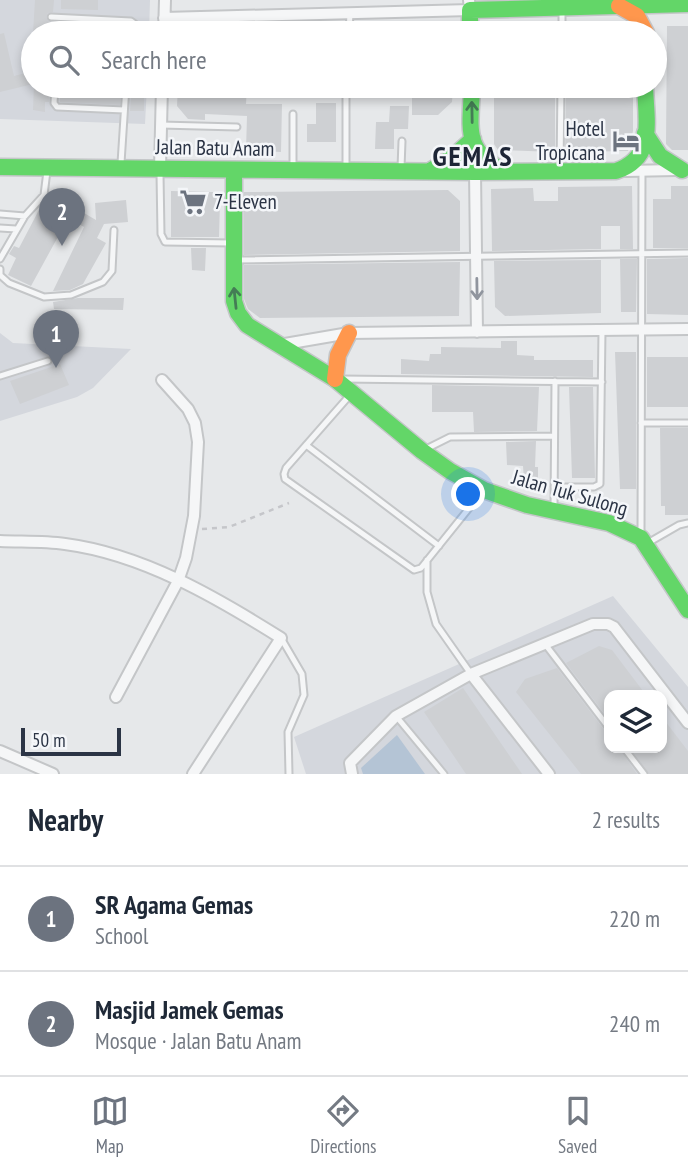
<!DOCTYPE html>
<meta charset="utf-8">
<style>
:root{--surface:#fff;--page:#f2f2f3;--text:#1f2937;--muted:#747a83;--line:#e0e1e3;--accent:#6c737f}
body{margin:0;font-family:"PT Sans Narrow",sans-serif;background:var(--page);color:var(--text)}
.controls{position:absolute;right:21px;bottom:21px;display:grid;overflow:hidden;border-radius:14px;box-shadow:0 4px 10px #0003}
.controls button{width:63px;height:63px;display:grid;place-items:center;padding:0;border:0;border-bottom:2px solid var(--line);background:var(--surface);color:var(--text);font:35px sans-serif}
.scale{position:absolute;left:21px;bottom:18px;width:100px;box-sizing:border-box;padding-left:7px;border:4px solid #2b3445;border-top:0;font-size:19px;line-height:24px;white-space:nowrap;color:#2b3445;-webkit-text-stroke:5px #f4f6f9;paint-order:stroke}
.you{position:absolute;left:469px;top:495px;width:24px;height:24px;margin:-18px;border:5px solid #fff;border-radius:50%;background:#1a73e8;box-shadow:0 0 0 10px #1a73e833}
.badge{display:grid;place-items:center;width:46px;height:46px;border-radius:50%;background:var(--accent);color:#fff;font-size:23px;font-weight:700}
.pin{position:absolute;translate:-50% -58px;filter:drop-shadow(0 2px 4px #0008)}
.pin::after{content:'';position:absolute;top:37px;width:24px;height:21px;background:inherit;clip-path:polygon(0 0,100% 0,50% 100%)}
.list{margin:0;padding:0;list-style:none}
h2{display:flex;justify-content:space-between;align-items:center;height:91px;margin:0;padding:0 28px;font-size:30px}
h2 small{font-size:23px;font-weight:400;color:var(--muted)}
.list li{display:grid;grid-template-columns:46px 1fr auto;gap:21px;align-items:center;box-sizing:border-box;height:105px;padding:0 28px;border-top:2px solid var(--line)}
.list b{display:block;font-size:26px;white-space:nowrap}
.list p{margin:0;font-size:23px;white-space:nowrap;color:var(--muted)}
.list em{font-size:23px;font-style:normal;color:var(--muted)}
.icon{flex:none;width:38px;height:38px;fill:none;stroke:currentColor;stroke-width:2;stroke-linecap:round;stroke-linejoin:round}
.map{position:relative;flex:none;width:688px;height:774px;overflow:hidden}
.search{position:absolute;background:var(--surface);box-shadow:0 4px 10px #0003;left:21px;right:21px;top:21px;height:77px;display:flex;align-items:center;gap:18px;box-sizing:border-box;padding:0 24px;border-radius:38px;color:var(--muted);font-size:26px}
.sheet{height:301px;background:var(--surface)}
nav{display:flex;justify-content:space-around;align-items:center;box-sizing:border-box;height:98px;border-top:2px solid var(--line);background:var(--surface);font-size:19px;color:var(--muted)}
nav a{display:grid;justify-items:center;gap:4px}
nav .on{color:var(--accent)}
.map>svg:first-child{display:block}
.built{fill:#d4d7dd;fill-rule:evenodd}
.water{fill:#b4c4d5}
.building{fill:#ced0d3}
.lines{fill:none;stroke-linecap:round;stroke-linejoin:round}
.lane-casing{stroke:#c4c6c8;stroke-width:9}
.street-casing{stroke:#c4c6c8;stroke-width:14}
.fast-casing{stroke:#c4c6c8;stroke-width:19}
.slow-casing{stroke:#c4c6c8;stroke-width:19}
.path{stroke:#c5c6ca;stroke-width:2.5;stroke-dasharray:5 5;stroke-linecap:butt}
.lane{stroke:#f5f6f7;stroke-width:5}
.street{stroke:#f5f6f7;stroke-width:10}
.fast{stroke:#63d668;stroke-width:16}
.slow{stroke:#ff974d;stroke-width:16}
.oneway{stroke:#447d55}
.oneway2{stroke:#90959e}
.labels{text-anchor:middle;stroke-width:5;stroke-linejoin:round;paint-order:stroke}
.poi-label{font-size:21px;fill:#2b3445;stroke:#f4f6f9;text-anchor:end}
.street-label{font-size:21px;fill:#2b3445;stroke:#f4f6f9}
.district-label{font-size:28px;font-weight:bold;letter-spacing:2px;fill:#1d2536;stroke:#f4f6f9}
</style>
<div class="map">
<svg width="688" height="774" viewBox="0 0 688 774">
<rect width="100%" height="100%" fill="#e6e8ea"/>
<!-- built -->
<path class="built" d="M 0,0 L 150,0 L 149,33 L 33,33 L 33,86 L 147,86 L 145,124 L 0,119 Z
M 0,333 L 13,343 L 131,349 L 93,388 L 77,397 L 0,421 Z
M 613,596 L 688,687 L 688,774 L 306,774 L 294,737 ZM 609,695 L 662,695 L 662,748 L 609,748 Z"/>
<!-- water -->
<path class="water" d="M 397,735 L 425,774 L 363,774 L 361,768 Z"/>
<!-- building -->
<path class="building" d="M 35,0 L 54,0 L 53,12 L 48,13 L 46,17 L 48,21 L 53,22 L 53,33 L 33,33 Z
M 61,0 L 98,0 L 98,10 L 61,9 Z
M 667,26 L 688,26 L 688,150 L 672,150 L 666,144 Z
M 4,33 L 14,76 L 33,71 L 33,84 L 0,92 L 0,34 Z
M 34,86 L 50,86 L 49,102 L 45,102 L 45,112 L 33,110 Z
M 60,86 L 121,86 L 120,105 L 60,102 Z
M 178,86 L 247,86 L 246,104 L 282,104 L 281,152 L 246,150 L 247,116 L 205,114 L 205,120 L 188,119 L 177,106 Z
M 412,86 L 453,86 L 452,102 L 438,115 L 412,115 Z
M 494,86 L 555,86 L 555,152 L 498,150 L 494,144 Z
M 633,86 L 633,131 L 628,151 L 565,152 L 566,87 Z
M 131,97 L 144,97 L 144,111 L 130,111 Z
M 316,103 L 336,103 L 336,142 L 307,142 L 307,124 L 316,124 Z
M 390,106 L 409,106 L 408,129 L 394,129 L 394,149 L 375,149 L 376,122 L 389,122 Z
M 632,186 L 633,249 L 620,249 L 620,226 L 601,226 L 601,249 L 492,251 L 491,189 L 533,188 L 534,201 L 558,201 L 558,187 Z
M 671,186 L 688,186 L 688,248 L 653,248 L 653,199 L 671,199 Z
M 448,190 L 460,201 L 460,251 L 244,255 L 244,192 Z
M 171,191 L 213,192 L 220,202 L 219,237 L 171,237 Z
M 126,200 L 128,222 L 104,224 L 97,238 L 106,243 L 83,284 L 70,290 L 53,291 L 84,227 L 61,214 L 67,203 L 96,220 L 95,203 Z
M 40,208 L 65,224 L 31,286 L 8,275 L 16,258 L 9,254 L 14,246 L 19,248 Z
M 191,248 L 206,248 L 205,271 L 192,270 Z
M 688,258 L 688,315 L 647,314 L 647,259 Z
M 620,259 L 637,259 L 636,312 L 621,312 Z
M 601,260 L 601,313 L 505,316 L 495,307 L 494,261 Z
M 460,262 L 459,316 L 260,318 L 248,309 L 244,299 L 244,265 Z
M 78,298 L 124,298 L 123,310 L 54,309 L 53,302 Z
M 501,341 L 517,341 L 517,355 L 534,356 L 534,360 L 593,360 L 593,377 L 401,374 L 401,359 L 429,361 L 430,354 L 441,354 L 441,347 L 501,348 Z
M 615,352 L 636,352 L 636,489 L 620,489 Z
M 647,357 L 688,357 L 688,407 L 647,407 Z
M 60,364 L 69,385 L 20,404 L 10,381 Z
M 432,385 L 539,387 L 537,431 L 474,432 L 473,412 L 432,412 Z
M 569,387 L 593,387 L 595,478 L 572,478 Z
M 660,428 L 688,428 L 688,515 L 665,515 L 665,506 L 661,506 Z
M 536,441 L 535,467 L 538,467 L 538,481 L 524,480 L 523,466 L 507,465 L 506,442 Z
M 599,646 L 612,650 L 646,695 L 609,695 L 609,720 L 566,663 Z
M 557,668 L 605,731 L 609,733 L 609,748 L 619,748 L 637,774 L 581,774 L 516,692 L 525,679 Z
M 463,688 L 522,774 L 466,774 L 424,712 Z
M 662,717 L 688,751 L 688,774 L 649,774 L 630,748 L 662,748 Z"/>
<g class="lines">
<!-- lane casing -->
<g class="lane-casing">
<path id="lane" d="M 51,17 L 131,21 L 135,24 L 135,33
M 349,33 L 350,13
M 562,33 L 562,12
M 55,86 L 54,103 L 57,107 L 124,110
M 346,97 L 346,167
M 161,125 L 237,127
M 121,163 L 126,86
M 293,167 L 293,114
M 401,168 L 402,141
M 560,168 L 561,86
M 160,174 L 161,234 L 165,242 L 231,243
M 0,214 L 25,216
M 0,228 L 16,229
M 0,259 L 25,216 L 44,195 L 47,171
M 236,260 L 688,253
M 0,269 L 0,275 L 9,283 L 44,297 L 71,295 L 103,282 L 112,271 L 114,230
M 0,376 L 48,361
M 342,379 L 602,382
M 350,395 L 286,468 L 284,474 L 285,479 L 414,570 L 421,568 L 482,492
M 641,423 L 688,423
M 306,445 L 439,546
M 424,450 L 450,437 L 554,436
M 554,487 L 594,487 L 600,484 L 602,331
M 554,509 L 555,381
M 641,535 L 642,170
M 646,544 L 679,525 L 688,523
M 427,560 L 427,592 L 436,624 L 471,674
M 281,638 L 302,674 L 304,695 L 288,732 L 289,774
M 545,644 L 609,728
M 396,716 L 444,774
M 624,748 L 644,774"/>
</g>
<!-- street casing -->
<g class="street-casing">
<path id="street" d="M 164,18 L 470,10 L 469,0
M 164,33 L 165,0
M 160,169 L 162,86
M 626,171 L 676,170
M 475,172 L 477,332
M 279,345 L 349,333 L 688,329
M 0,541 C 21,542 44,541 65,544 C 142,554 216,597 281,638 L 193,774
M 471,674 L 549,774
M 116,697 L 178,581 L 186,558 L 194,516 L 198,442 L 195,423 L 188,409 L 162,380
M 0,751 L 53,774
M 352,774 L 350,763 L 396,716 L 471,674 L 593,624 L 608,624 L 614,627 L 688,723"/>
</g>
<!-- fast casing -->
<g class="fast-casing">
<path id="fast" d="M 470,33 L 470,10 L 688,4
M 472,86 C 471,126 462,150 503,171
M 645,133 L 660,156 L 682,170
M 0,167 L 475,172 L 616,171 C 656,158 646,120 645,86
M 234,170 L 234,301 L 238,313 L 247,325 L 335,379 L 422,451 L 450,471 L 484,490 L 527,505 L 609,523 L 641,538 L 688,610
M 430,171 L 454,156 L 473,139"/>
</g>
<!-- slow casing -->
<g class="slow-casing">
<path id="slow" d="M 619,6 L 637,16 L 646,33
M 335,379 L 338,355 L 349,333"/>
</g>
<!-- path -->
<path class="path" d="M 202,529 L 229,527 L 289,503"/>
<!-- lane -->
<use href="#lane" class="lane"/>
<!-- street -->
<use href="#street" class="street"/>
<!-- fast -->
<use href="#fast" class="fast"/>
<!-- slow -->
<use href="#slow" class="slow"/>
</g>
<!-- one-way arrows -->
<defs><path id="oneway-shaft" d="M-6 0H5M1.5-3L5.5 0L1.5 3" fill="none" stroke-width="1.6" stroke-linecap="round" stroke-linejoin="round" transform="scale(1.75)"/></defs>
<g class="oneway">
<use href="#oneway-shaft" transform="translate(472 112) rotate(-91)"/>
<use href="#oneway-shaft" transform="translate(235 298) rotate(-96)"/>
</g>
<use class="oneway2" href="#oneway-shaft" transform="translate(477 289) rotate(89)"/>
<!-- icons -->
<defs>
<g id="hotel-bare" transform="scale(2.1)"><path d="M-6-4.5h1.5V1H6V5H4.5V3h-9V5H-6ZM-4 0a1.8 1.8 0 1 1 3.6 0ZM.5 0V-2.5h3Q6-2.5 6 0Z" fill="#6c737f" stroke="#f4f6f9" stroke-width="2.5" paint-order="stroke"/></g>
<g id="supermarket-bare" transform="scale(2.1)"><path d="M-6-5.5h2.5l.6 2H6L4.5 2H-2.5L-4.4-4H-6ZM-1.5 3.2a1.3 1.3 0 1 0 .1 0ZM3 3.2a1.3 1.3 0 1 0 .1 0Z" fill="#6c737f" stroke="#f4f6f9" stroke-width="2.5" paint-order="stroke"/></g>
</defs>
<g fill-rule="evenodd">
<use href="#hotel-bare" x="626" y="141"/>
<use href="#supermarket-bare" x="193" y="202"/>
</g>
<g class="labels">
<!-- poi labels -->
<g class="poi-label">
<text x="605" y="136">Hotel<tspan x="605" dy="24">Tropicana</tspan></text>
<text x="214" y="209" text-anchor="start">7-Eleven</text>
</g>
<!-- street labels -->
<g class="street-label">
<text transform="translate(215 148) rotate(1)" y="7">Jalan Batu Anam</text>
<text transform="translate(570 493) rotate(16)" y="7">Jalan Tuk Sulong</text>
</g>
<!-- district labels -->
<g class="district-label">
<text x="473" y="166">GEMAS</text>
</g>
</g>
</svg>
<div class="controls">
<button><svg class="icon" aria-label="layers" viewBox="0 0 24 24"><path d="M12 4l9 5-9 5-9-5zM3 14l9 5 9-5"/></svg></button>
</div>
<div class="scale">50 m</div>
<div class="you"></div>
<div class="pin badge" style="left:56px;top:368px">1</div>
<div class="pin badge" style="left:62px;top:246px">2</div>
<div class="search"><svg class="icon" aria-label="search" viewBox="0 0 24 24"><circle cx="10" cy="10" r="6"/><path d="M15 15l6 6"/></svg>Search here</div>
</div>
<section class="sheet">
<h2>Nearby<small>2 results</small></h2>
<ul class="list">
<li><span class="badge">1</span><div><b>SR Agama Gemas</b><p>School</p></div><em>220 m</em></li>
<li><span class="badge">2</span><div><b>Masjid Jamek Gemas</b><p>Mosque · Jalan Batu Anam</p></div><em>240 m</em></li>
</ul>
</section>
<nav>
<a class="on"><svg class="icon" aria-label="map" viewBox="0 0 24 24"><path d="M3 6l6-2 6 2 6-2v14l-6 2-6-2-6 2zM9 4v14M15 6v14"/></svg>Map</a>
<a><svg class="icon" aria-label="directions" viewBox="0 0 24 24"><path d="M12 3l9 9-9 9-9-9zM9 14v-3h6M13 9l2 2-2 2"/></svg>Directions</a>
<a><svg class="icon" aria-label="saved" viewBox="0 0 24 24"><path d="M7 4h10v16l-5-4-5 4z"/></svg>Saved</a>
</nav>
